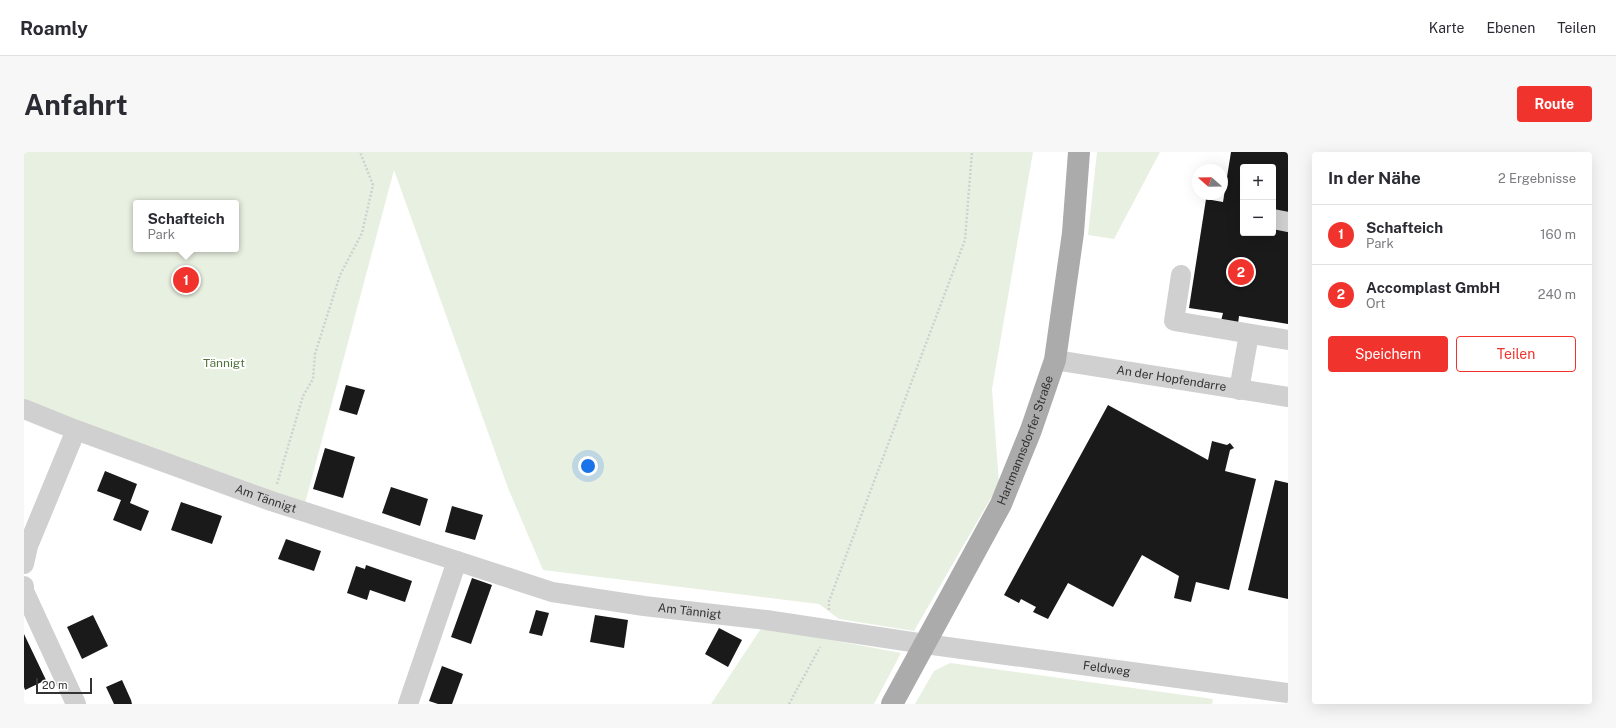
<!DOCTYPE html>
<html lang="de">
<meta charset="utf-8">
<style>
:root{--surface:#fff;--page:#f7f7f7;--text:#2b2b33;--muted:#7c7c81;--line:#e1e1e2;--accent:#f1332e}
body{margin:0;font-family:"Public Sans",sans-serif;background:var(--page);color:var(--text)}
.controls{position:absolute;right:12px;top:12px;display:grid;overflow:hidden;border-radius:4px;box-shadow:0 4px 16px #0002}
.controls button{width:36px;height:36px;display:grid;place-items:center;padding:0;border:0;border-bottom:1px solid var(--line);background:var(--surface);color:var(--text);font:20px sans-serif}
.compass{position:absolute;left:1168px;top:12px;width:36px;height:36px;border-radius:50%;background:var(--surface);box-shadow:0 4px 16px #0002;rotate:290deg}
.scale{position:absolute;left:12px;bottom:10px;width:56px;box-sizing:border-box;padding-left:4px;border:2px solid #333;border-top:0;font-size:11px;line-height:14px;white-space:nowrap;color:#333;-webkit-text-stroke:3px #fff;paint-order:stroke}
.you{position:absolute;left:564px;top:314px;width:14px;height:14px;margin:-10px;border:3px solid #fff;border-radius:50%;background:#1a73e8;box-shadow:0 0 0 6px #1a73e833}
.badge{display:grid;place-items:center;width:26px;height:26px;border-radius:50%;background:var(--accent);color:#fff;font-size:13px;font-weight:700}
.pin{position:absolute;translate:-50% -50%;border:2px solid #fff;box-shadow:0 1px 4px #0006}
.popup{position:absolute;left:109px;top:48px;width:106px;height:52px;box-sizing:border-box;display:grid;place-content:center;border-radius:4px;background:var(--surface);filter:drop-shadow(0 1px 3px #0005);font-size:13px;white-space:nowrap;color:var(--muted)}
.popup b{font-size:15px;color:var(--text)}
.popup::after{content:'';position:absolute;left:50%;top:100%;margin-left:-8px;border:8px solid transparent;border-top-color:var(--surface)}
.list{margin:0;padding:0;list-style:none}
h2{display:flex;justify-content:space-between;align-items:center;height:52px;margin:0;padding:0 16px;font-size:17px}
h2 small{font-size:13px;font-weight:400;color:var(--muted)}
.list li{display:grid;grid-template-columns:26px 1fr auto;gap:12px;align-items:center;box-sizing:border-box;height:60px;padding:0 16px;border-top:1px solid var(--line)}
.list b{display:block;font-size:15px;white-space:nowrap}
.list p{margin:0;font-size:13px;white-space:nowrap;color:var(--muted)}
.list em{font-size:13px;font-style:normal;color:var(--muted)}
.actions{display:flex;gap:8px;padding:12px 16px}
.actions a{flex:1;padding:9px 0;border:1px solid var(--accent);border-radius:4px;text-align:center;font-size:14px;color:var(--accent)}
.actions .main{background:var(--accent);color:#fff}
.map{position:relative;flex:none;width:1264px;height:552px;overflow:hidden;border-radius:4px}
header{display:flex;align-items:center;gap:24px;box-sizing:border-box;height:56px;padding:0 20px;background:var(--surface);border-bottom:1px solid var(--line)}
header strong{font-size:19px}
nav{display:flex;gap:22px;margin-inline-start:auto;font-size:14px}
.intro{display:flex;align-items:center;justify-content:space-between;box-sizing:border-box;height:96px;padding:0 24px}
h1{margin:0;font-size:28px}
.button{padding:10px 18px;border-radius:4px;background:var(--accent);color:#fff;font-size:14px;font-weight:700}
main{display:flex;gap:24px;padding:0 24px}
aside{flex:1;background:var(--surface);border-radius:4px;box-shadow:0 4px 16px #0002}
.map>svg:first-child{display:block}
.green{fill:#e8f0e1;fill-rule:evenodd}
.building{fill:#1a1a1a;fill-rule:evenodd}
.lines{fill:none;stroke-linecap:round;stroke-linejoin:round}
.path{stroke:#d0d0d0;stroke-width:2.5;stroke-dasharray:2 2;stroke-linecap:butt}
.minor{stroke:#d0d0d0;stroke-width:20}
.major{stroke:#ababab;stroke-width:22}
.labels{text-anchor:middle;stroke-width:4;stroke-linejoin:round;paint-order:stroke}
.park-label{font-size:12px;fill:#50733c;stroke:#fff}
.street-label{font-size:12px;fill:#333;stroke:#fff}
</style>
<header>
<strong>Roamly</strong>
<nav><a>Karte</a><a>Ebenen</a><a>Teilen</a></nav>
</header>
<div class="intro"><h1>Anfahrt</h1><a class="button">Route</a></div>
<main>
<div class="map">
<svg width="1264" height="552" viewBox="0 0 1264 552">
<rect width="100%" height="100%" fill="#fff"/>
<!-- green -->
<path class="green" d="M 0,0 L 1009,0 L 968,237 L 975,332 L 890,479 L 815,467 L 795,452 L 519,418 L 484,336 L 370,18 L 279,359 L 0,257 ZM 112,51 L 212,51 L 212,97 L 112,97 Z
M 1073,0 L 1136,0 L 1090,87 L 1064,83 Z
M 738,475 L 877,501 L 850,552 L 687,552 Z
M 926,511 L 1189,547 L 1188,552 L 891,552 L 910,519 Z"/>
<!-- building -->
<path class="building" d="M 1207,0 L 1264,0 L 1264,172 L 1215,164 L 1214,172 L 1197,169 L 1199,161 L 1165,156 L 1182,47 L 1199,50 ZM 1219,15 L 1249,15 L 1249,81 L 1219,81 Z
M 322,233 L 341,238 L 333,263 L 315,258 Z
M 1084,253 L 1184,308 L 1188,289 L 1203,293 L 1206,291 L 1210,296 L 1206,298 L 1201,319 L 1232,327 L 1205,438 L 1172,430 L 1167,450 L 1150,446 L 1155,424 L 1118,403 L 1089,455 L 1044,431 L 1024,467 L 1009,460 L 1012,455 L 997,447 L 995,451 L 980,443 Z
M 301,296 L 331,305 L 319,346 L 289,337 Z
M 81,319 L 113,332 L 106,351 L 125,359 L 117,379 L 89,368 L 97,348 L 73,339 Z
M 1251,328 L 1264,331 L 1264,447 L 1224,438 Z
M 367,335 L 404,347 L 396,374 L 358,361 Z
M 157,350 L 198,364 L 188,392 L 147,378 Z
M 428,354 L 459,363 L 451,388 L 421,380 Z
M 262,387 L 297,399 L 290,419 L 254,407 Z
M 342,413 L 388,429 L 381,450 L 346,438 L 343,448 L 323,441 L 332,414 L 341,417 Z
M 448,426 L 468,433 L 447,492 L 427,485 Z
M 512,458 L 525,461 L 518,484 L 505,481 Z
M 69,463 L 84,494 L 58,507 L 43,475 Z
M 571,463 L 604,468 L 600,496 L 566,490 Z
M 695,476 L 718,488 L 704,515 L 681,502 Z
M 0,482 L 22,528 L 1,538 L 0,535 Z
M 418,514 L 439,522 L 428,552 L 414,552 L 405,549 Z
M 98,528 L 107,548 L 108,552 L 90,552 L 82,535 Z"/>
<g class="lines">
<!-- path -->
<path class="path" d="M 253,332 L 279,244 L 289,227 L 291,202 L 316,123 L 338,81 L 349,33 L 336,0
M 805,458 L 805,449 L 941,88 L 948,0
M 765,552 L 796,495"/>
<!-- minor -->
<g class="minor">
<path d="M 1249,67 L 1264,70"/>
<path d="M 1157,123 L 1150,169 L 1264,188"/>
<path id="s1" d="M 1031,208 L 1264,245"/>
<path d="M 1215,238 L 1225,182"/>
<path id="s2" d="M 0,257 L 52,278 L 247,349 L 433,409 L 384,552"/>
<path id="s3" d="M 433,409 L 528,440 L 620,454 L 742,468 L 901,492 L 1264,541"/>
<path d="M 0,412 L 4,394 L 52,278"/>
<path d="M 0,434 L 0,439 L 52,552"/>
</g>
<!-- major -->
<path class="major" id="s4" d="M 868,552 L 977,352 L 1007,278 L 1031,208 L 1049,81 L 1055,0"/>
</g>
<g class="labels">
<!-- park labels -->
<g class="park-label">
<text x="200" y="215">Tännigt</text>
</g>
<!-- street labels -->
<g class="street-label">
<text dy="4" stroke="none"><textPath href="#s1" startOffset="118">An der Hopfendarre</textPath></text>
<text dy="4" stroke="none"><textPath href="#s4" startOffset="296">Hartmannsdorfer Straße</textPath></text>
<text dy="4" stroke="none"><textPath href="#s2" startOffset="258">Am Tännigt</textPath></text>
<text dy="4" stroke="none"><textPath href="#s3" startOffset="239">Am Tännigt</textPath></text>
<text dy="4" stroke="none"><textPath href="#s3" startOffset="660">Feldweg</textPath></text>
</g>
</g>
</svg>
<div class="controls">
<button>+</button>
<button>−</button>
</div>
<svg class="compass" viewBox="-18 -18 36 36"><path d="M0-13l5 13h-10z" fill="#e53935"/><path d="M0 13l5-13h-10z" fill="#7c7c81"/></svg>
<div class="scale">20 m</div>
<div class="you"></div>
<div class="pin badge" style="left:162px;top:128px">1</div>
<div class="popup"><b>Schafteich</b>Park</div>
<div class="pin badge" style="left:1217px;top:120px">2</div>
</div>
<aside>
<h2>In der Nähe<small>2 Ergebnisse</small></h2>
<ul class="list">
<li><span class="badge">1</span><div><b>Schafteich</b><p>Park</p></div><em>160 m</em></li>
<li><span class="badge">2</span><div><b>Accomplast GmbH</b><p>Ort</p></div><em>240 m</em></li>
</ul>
<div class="actions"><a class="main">Speichern</a><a>Teilen</a></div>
</aside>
</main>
